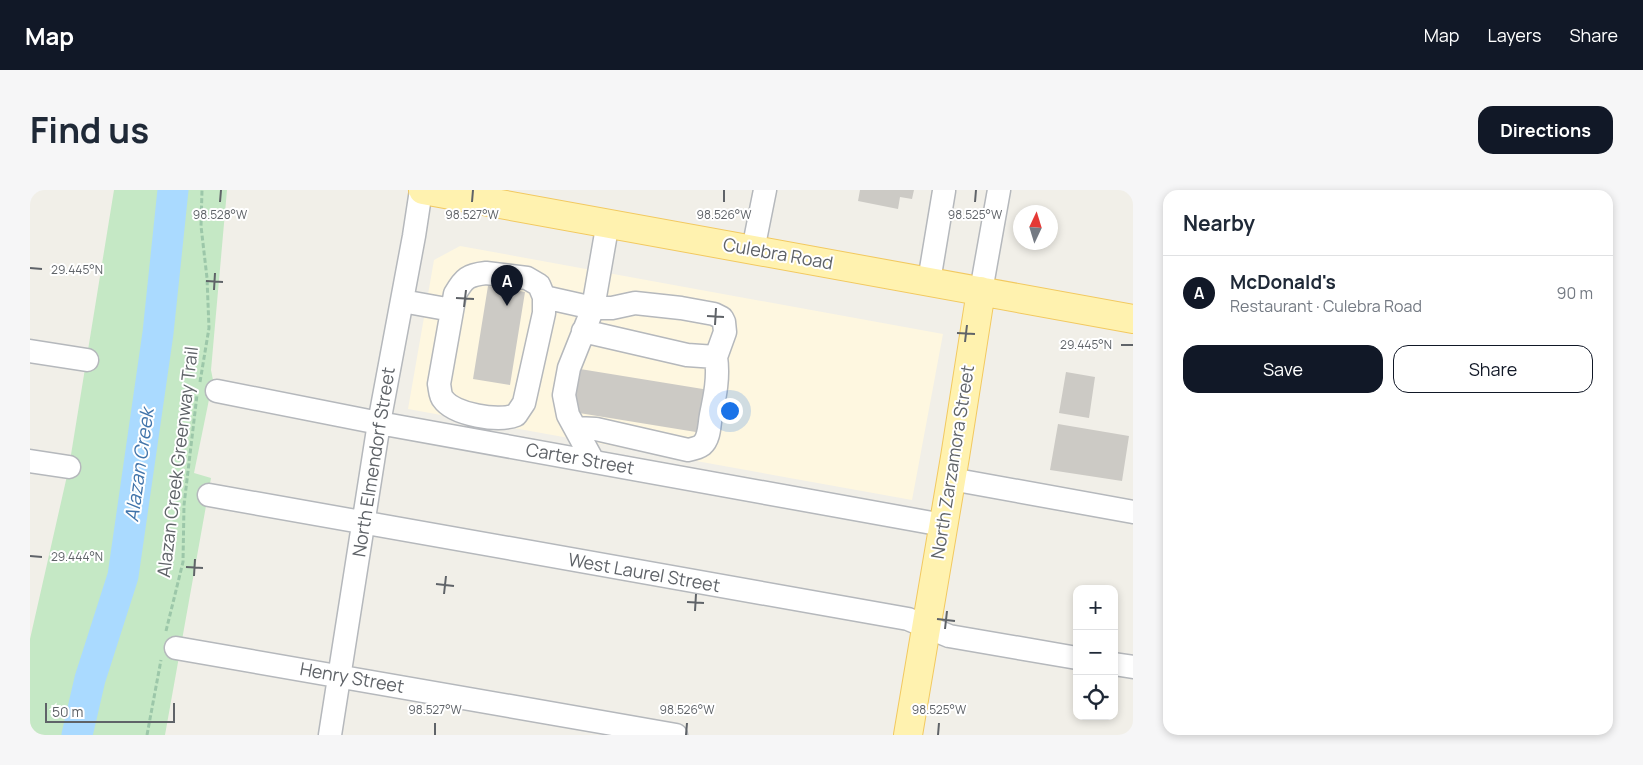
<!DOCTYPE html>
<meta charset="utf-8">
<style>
:root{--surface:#fff;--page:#f6f6f7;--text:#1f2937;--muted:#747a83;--line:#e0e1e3;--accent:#111827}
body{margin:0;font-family:Manrope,sans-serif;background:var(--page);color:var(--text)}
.controls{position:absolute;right:15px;bottom:15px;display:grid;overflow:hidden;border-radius:10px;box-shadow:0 2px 8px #0003}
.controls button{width:45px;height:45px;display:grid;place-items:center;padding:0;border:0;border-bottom:1px solid var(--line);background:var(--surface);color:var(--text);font:25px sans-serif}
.compass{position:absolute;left:983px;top:15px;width:45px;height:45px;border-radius:50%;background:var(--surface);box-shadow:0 2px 8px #0003;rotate:4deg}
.scale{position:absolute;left:15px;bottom:12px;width:130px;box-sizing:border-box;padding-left:5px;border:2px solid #5f6368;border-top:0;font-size:14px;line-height:18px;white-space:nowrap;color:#5f6368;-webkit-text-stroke:4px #fff;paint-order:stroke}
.you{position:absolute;left:699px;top:220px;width:18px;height:18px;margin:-12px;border:4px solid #fff;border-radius:50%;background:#1a73e8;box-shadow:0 0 0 8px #1a73e833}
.badge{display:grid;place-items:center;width:32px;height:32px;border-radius:50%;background:var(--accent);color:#fff;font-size:16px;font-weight:700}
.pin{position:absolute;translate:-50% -41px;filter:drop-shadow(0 1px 2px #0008)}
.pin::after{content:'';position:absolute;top:26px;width:18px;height:15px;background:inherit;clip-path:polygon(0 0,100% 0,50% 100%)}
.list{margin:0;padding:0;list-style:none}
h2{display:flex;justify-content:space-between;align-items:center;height:65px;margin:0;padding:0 20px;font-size:21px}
h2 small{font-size:16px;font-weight:400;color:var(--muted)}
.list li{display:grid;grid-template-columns:32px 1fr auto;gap:15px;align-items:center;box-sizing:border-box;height:75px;padding:0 20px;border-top:1px solid var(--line)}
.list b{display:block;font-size:19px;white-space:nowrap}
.list p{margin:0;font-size:16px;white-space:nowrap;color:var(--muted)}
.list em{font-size:16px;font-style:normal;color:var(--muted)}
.actions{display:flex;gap:10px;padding:15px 20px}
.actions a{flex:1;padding:11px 0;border:1px solid var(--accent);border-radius:15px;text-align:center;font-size:18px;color:var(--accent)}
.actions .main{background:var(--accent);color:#fff}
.icon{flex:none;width:28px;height:28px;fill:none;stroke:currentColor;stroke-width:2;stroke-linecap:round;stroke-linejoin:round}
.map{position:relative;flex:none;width:1103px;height:545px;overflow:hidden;border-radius:15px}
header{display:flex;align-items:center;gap:30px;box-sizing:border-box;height:70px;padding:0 25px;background:var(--accent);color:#fff}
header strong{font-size:24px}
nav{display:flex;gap:28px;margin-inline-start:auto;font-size:18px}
.intro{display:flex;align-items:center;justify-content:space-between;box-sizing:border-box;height:120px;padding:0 30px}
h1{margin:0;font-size:35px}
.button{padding:12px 22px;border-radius:15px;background:var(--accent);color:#fff;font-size:18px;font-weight:700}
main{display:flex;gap:30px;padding:0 30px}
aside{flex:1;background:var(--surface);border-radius:15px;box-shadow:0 2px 8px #0003}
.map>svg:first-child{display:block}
.commercial{fill:#fef7e0}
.green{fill:#c5e8c5}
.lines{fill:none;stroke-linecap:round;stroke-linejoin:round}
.river{stroke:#aadaff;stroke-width:31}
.building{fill:#cccac5}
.minor-casing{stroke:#b5b8bc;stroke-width:25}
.major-casing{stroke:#f2c960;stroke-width:30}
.path{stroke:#9cc7a9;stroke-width:3;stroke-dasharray:5 2.5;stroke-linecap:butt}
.minor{stroke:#fff;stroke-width:22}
.major{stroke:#fff2af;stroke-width:28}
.ticks{fill:none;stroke:#5f6368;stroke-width:2}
.labels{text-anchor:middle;stroke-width:4;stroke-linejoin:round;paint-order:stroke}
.street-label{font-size:18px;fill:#5f6368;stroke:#fff}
.water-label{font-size:19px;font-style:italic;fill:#4174aa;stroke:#fff}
.ticks-label{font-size:12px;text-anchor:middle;fill:#5f6368;stroke:#fff;stroke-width:4;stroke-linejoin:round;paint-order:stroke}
</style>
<header>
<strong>Map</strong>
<nav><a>Map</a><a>Layers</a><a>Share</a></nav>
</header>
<div class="intro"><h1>Find us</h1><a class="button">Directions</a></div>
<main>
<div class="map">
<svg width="1103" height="545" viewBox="0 0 1103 545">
<rect width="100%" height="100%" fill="#f1efe8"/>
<!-- commercial -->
<path class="commercial" d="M 430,56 L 913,144 L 882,310 L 378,219 L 404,70 Z"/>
<!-- green -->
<path class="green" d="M 84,0 L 197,0 L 181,180 L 183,190 L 164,283 L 181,288 L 135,545 L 0,545 L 0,449 L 39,277 Z"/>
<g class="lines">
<!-- river -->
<path class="river" d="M 47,545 L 60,489 L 93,386 L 128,143 L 143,0"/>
</g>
<!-- building -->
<path class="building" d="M 830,0 L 884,0 L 882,9 L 870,7 L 868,19 L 828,11 Z
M 458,96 L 495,102 L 480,195 L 443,189 Z
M 550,179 L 679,200 L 672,243 L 543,222 Z
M 1036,182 L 1065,187 L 1059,228 L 1029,223 Z
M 1028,234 L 1099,246 L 1092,291 L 1020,280 Z"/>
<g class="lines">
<!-- minor casing -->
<g class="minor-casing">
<path id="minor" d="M 723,60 L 735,0
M 456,83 L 497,88 L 509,95 L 514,107 L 514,123 L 494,213 L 486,225 C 469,232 424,225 413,209 C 410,206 410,199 409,194 L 425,104 C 434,88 438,85 456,83 Z
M 899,91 L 914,1
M 951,101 L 969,0
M 514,107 L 563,118 L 582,118 L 605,113 L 651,118 L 684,124 L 692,128 L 694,132 L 695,142 L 686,167 L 657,165 L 553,141
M 372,111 L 422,120
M 0,161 L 57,170
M 187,201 L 349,233 L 913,335
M 545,238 L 566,239 L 658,260 C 663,259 668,258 672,255 C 680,248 679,235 681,225 C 685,206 689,187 686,167
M 0,271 L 39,277
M 563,271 L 538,225 L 534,205 L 539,178 L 563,118 L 578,32
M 921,289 L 1103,322
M 179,305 L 878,429 L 919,446 L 1047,468
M 146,458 L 646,545
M 1084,474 L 1103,477
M 300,545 L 349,233 L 384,46 L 391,0"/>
</g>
<!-- major casing -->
<g class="major-casing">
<path id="major" d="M 393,0 L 1103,129
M 878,545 L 925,267 L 951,101"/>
</g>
<!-- path -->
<path class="path" d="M 170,192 L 179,138 L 177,88 L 171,36 L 172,0
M 136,441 L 153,372 L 154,315 L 167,205
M 117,545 L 131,470"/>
<!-- minor -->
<use href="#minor" class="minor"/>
<!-- major -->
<use href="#major" class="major"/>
</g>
<!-- ticks -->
<path class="ticks" d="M 190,12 L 191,0M 442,12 L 443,0M 694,12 L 694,0M 945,12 L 946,0M 0,78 L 12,79M 176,91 L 193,92M 184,100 L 185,83M 426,108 L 444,109M 434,117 L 436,100M 677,126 L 694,127M 685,135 L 686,118M 927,143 L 945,144M 935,152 L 937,135M 1091,155 L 1103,155M 0,366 L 12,367M 156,377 L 173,378M 164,386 L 165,369M 406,394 L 424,396M 414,404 L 416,386M 657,412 L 674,413M 665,421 L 666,404M 907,429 L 925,431M 915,439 L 917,421M 405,545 L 405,533M 656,545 L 657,533M 908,545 L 909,533"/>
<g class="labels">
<!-- street labels -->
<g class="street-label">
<text transform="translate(748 64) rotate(10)" y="6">Culebra Road</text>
<text transform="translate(550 269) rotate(10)" y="6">Carter Street</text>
<text transform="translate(148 272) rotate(-83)" y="6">Alazan Creek Greenway Trail</text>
<text transform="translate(344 272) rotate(-81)" y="6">North Elmendorf Street</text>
<text transform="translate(923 272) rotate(-81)" y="6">North Zarzamora Street</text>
<text transform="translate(614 383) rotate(10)" y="6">West Laurel Street</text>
<text transform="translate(322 488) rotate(10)" y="6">Henry Street</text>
</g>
<!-- water labels -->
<g class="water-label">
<text transform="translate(109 275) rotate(-82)" y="7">Alazan Creek</text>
</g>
</g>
<g class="ticks-label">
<text x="190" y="29">98.528°W</text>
<text x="442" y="29">98.527°W</text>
<text x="694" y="29">98.526°W</text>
<text x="945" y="29">98.525°W</text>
<text x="47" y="84">29.445°N</text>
<text x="1056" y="159">29.445°N</text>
<text x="47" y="371">29.444°N</text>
<text x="405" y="524">98.527°W</text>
<text x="657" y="524">98.526°W</text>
<text x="909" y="524">98.525°W</text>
</g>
</svg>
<div class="controls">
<button>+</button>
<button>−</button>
<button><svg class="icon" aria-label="locate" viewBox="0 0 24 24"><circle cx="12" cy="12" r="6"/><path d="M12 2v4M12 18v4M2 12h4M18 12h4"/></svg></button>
</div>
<svg class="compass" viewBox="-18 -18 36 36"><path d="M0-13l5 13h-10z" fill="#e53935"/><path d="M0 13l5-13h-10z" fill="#747a83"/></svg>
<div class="scale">50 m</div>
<div class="you"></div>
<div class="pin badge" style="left:477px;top:116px">A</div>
</div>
<aside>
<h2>Nearby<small></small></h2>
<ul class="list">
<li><span class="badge">A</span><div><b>McDonald's</b><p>Restaurant · Culebra Road</p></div><em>90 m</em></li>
</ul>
<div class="actions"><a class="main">Save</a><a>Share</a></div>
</aside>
</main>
